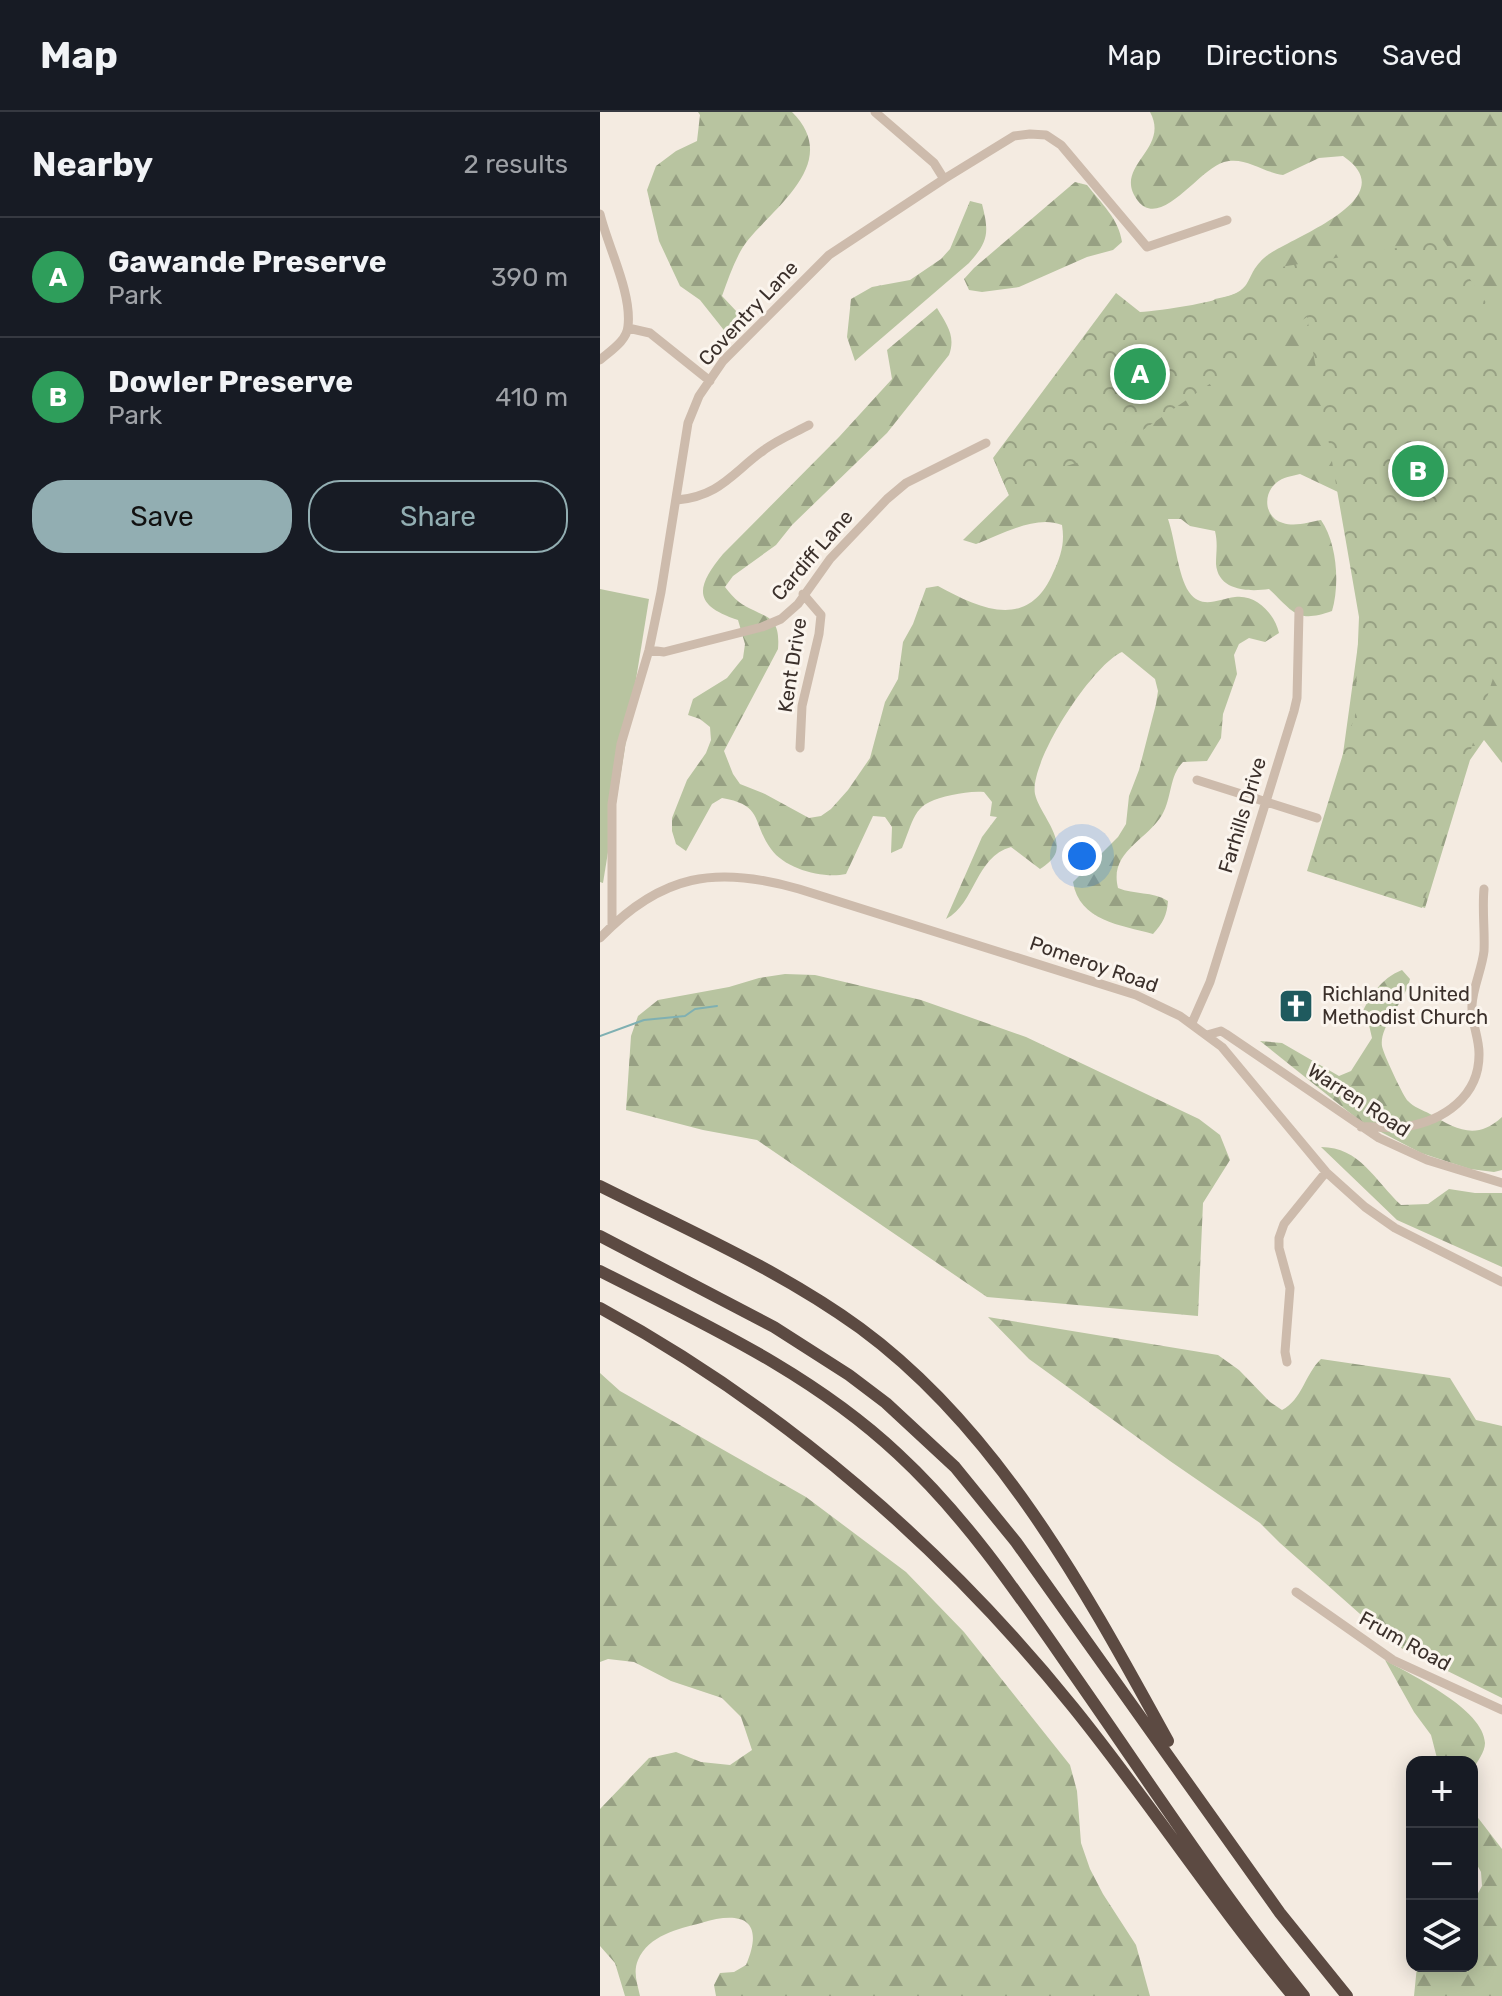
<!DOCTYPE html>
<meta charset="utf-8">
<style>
:root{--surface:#171b24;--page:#242831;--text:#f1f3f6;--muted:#9ea1a6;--line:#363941;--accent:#92aeb2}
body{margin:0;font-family:Rubik,sans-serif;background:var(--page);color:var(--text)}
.controls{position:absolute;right:24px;bottom:24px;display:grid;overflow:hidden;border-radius:16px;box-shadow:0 4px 20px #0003}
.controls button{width:72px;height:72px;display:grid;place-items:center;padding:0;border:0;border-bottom:2px solid var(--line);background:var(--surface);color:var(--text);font:40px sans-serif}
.you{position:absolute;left:482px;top:744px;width:28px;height:28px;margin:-20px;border:6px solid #fff;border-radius:50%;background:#1a73e8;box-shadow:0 0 0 12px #1a73e833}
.badge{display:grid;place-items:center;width:52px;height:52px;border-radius:50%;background:var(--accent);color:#fff;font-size:26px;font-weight:700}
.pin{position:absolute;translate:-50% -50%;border:4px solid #fff;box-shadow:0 2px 8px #0006}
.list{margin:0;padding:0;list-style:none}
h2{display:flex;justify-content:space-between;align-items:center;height:104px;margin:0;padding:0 32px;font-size:34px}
h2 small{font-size:26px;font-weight:400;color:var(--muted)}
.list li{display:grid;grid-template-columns:52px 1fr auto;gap:24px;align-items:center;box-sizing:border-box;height:120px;padding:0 32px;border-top:2px solid var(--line)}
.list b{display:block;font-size:30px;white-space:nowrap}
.list p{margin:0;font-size:26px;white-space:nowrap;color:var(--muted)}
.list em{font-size:26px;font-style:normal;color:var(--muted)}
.actions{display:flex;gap:16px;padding:24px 32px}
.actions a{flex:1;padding:18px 0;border:2px solid var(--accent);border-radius:32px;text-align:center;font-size:28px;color:var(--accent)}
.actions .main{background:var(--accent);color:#111}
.icon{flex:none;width:44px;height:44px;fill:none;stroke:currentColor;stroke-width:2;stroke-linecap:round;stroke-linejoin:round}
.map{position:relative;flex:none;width:902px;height:1884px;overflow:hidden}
header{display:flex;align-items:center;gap:48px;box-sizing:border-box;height:112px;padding:0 40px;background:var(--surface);border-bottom:2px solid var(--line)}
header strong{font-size:38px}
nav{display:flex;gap:44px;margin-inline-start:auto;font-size:28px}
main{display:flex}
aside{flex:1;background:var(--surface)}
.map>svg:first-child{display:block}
.green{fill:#b8c4a0}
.forest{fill:url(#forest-firs)}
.park{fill:url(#park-crowns)}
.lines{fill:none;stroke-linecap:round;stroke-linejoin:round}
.stream{stroke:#7fb0b2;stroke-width:2}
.minor{stroke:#cdbbac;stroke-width:9}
.highway{stroke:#5c4a42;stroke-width:12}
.labels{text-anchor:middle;stroke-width:6;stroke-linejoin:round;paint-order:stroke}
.street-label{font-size:20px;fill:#3b302b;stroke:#fbf5ee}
.poi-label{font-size:20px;fill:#3b302b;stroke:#fbf5ee;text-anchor:start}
</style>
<header>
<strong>Map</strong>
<nav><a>Map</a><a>Directions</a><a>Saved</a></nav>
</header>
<main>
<aside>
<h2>Nearby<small>2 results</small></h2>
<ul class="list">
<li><span class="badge" style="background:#2e9e5b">A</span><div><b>Gawande Preserve</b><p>Park</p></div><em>390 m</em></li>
<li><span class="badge" style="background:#2e9e5b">B</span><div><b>Dowler Preserve</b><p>Park</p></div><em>410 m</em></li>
</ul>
<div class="actions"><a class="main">Save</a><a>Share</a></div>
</aside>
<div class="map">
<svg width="902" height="1884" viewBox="0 0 902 1884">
<defs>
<pattern id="forest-firs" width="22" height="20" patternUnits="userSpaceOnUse" patternTransform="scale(2)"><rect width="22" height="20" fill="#b8c4a0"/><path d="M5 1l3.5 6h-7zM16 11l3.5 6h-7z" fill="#97a083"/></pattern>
<pattern id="park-crowns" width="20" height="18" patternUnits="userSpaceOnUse" patternTransform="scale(2)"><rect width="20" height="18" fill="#b8c4a0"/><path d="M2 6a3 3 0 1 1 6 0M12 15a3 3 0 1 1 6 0" fill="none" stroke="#97a083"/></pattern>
</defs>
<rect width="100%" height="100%" fill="#f4ebe1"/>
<!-- green -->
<path class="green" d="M 0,477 L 49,487 L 3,771 L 0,770 Z"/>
<!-- forest -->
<path class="forest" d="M 98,0 L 192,0 C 241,49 178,92 148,128 C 136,143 129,165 122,184 L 138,201 L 127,222 L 100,188 L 80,174 L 59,129 L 47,78 L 56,54 L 76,39 L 97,29 L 100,3 Z
M 550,0 L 902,0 L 902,651 L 884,628 L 870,648 L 825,796 L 712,757 L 742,649 L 773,424 L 738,380 L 700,362 C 692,364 683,365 676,371 C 662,383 665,406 683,411 C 695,415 710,410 721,408 C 737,431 740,472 732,499 C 696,512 693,499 669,477 C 649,480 618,479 616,452 C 616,440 618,432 615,419 L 590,414 L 581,407 L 568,407 C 575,427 578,464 589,480 C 602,498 618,487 635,485 C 656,482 675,502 679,521 L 665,530 L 649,526 L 639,532 L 634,543 L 637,562 L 623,602 L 621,626 L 607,649 L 583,650 C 569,664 572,686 562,703 C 546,729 509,740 518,776 C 535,783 552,779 568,789 C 567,803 563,811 553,822 C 521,813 479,809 473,770 L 518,725 L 526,712 L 529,684 L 539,658 L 556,592 L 558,579 L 555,567 L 522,540 C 492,553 429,650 435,682 C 439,700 461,721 456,740 C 454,747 446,753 440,757 L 411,735 C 375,745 376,791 346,807 L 382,725 L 397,705 L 390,704 L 392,690 L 384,680 C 373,679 363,681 352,683 C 313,691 316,702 302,736 L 291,741 L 292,715 L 285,705 L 273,704 L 246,762 C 223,767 185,757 171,737 C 152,711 164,693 122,686 L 112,692 L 86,739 L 76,732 L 72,719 L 72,706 L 87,668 L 106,641 L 111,628 L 110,615 L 100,607 L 88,603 L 93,587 L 127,566 L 143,546 L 145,532 L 138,508 C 92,493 96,475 123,442 L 239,325 L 292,267 L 287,238 L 337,196 C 347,213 356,224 349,243 L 287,321 L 192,413 L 176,433 L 133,464 L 125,475 C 129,480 134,486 139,490 C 163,507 181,500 178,537 L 124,639 L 133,662 L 140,672 L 165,682 L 209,706 L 221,704 L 231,697 L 248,678 L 270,646 L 285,590 L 298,567 L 303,530 L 313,512 L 326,476 L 338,474 C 380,497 428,519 453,461 C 461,444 465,431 462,413 C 436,402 401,423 376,432 L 363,428 L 409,383 L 398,358 L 615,187 C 657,180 642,166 664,146 C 685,127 808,88 743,44 L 719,46 L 683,63 C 662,60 645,44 624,50 C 599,57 561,118 538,89 C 511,54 571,38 550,0 Z
M 475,70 L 487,73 C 501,91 519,107 522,130 L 513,138 L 487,145 L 419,175 L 382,180 L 369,178 L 364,167 L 374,156 Z
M 370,89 L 382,92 C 389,120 389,129 369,151 L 255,249 L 247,225 L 251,187 L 272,175 L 310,168 L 341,147 L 350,137 Z
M 802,858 L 810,867 C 805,890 779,914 782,934 C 783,941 804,986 808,989 C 813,995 823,998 830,1002 C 856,1017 876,1029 902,1005 L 902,1058 L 894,1060 L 870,1057 L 821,1041 L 760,1009 L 660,929 L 682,931 L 739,964 L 751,959 L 772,926 L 769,913 L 760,906 C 768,886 781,866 802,858 Z
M 185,862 L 215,863 L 321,888 L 426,925 L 599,1007 L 620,1023 L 630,1048 L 603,1091 L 598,1204 L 387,1185 L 157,1028 L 103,1018 L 26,998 L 31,924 L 38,904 L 58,888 L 129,875 L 159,866 Z
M 721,1035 C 760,1035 775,1069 801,1093 L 828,1092 L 849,1077 L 875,1081 L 902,1081 L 902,1155 L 797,1108 Z
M 388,1205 L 618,1243 L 639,1258 L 670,1290 L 682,1298 C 702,1288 705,1262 721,1247 L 850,1266 L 876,1308 L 902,1314 L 902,1586 L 795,1533 L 680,1431 L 660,1411 L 570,1349 L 429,1247 Z
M 0,1261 L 20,1279 L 206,1385 L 306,1460 L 364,1520 L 470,1653 L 477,1679 L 481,1731 L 490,1757 L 503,1782 L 536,1833 L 550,1884 L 116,1884 L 114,1873 L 120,1861 L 134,1860 L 146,1853 C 166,1806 140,1799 101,1811 C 78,1817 49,1823 38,1848 C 33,1860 37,1871 40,1884 L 25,1884 L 15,1851 L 0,1834 L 0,1697 L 49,1646 L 76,1640 L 101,1650 L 130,1653 L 152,1638 L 141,1605 L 122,1586 L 71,1569 L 34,1550 L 8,1547 L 0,1550 Z
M 785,1548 C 811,1563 884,1597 885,1631 C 885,1640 877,1650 872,1659 L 872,1650 L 838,1650 L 831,1623 L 814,1600 Z
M 872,1698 L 902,1737 L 902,1884 L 814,1884 L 817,1854 L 872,1854 L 872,1792 L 882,1774 L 881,1760 L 872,1744 Z"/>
<!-- park -->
<path class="park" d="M 835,116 L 902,214 L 902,537 L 822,796 L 707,759 L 755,603 L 759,505 L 707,205 L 511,340 L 428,366 L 409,383 L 393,346 L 516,181 L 540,200 C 560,199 626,189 641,179 C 648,174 652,166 656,159 L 809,134 Z"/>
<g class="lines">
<!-- stream -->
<path class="stream" d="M 0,924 L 44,908 L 85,904 L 95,897 L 117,894"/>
<!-- minor -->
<path class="minor" d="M 275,0 L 334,51 L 344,67
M 0,102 C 8,135 32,181 28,214 C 27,229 10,239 0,248
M 28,216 L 50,221 L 110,269
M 77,388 C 120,384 132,361 164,338 C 177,328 194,321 209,313
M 49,538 L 64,540 L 162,515 L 181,507 L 198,492 L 230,447 L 287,387 L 306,371 L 386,331
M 200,636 L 202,594 L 219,522 L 221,503 L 203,482
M 597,668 L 717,706
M 12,814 L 12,692 L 21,632 L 49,538 L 61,480 L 88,311 L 99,284 L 123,249 L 229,143 L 344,67 L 414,24 L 430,22 L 446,23 L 461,33 L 547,135 L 627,108
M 0,826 C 61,762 116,753 199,777 L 536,883 L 580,904 L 622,935 L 726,1060 L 765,1095 L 795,1116 L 902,1170
M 592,911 L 610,870 L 694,599 L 697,586 L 699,499
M 607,923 L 621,919 L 626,922 L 779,1026 L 827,1048 L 902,1071
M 761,1015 C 775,1014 791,1017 804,1015 C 844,1009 880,984 879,941 C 879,925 871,910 872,893 C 873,875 882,857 884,839 C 885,818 882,798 884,777
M 687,1250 L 685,1240 L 690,1176 L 679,1136 L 679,1126 L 684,1112 L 726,1060
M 696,1480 L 793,1548 L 902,1598"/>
<!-- highway -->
<path class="highway" d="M 0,1074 C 88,1118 180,1158 260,1216 C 399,1318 486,1480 568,1629
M 0,1124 L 174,1215 L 249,1263 L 286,1291 L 355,1355 L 416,1430 L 680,1801 L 747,1884
M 0,1159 C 104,1212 212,1261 298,1342 C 365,1404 416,1479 468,1554 C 546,1665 619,1779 704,1884
M 0,1196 C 182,1295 344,1435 473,1595 C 549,1689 615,1791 693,1884"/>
</g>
<!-- icons -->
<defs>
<g id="church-square" transform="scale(1.8)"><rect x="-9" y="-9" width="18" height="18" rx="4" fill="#1f5a5e" stroke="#fbf5ee"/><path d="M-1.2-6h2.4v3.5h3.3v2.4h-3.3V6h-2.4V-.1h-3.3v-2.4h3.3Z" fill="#fff"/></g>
</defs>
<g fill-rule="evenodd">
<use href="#church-square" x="696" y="894"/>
</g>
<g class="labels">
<!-- street labels -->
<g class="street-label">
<text transform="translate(148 201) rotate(-47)" y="7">Coventry Lane</text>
<text transform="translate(212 443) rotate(-49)" y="7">Cardiff Lane</text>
<text transform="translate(192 553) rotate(-81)" y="7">Kent Drive</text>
<text transform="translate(642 703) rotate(-73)" y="7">Farhills Drive</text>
<text transform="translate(494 852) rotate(19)" y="7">Pomeroy Road</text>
<text transform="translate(759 988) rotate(33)" y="7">Warren Road</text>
<text transform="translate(805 1529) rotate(29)" y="7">Frum Road</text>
</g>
<!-- poi labels -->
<g class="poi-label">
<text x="722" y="889">Richland United<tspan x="722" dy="23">Methodist Church</tspan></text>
</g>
</g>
</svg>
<div class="controls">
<button>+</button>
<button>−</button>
<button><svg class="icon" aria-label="layers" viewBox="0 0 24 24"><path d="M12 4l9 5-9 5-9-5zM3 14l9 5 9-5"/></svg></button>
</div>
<div class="you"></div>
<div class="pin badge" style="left:540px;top:262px;background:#2e9e5b">A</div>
<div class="pin badge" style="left:818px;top:359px;background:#2e9e5b">B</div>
</div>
</main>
